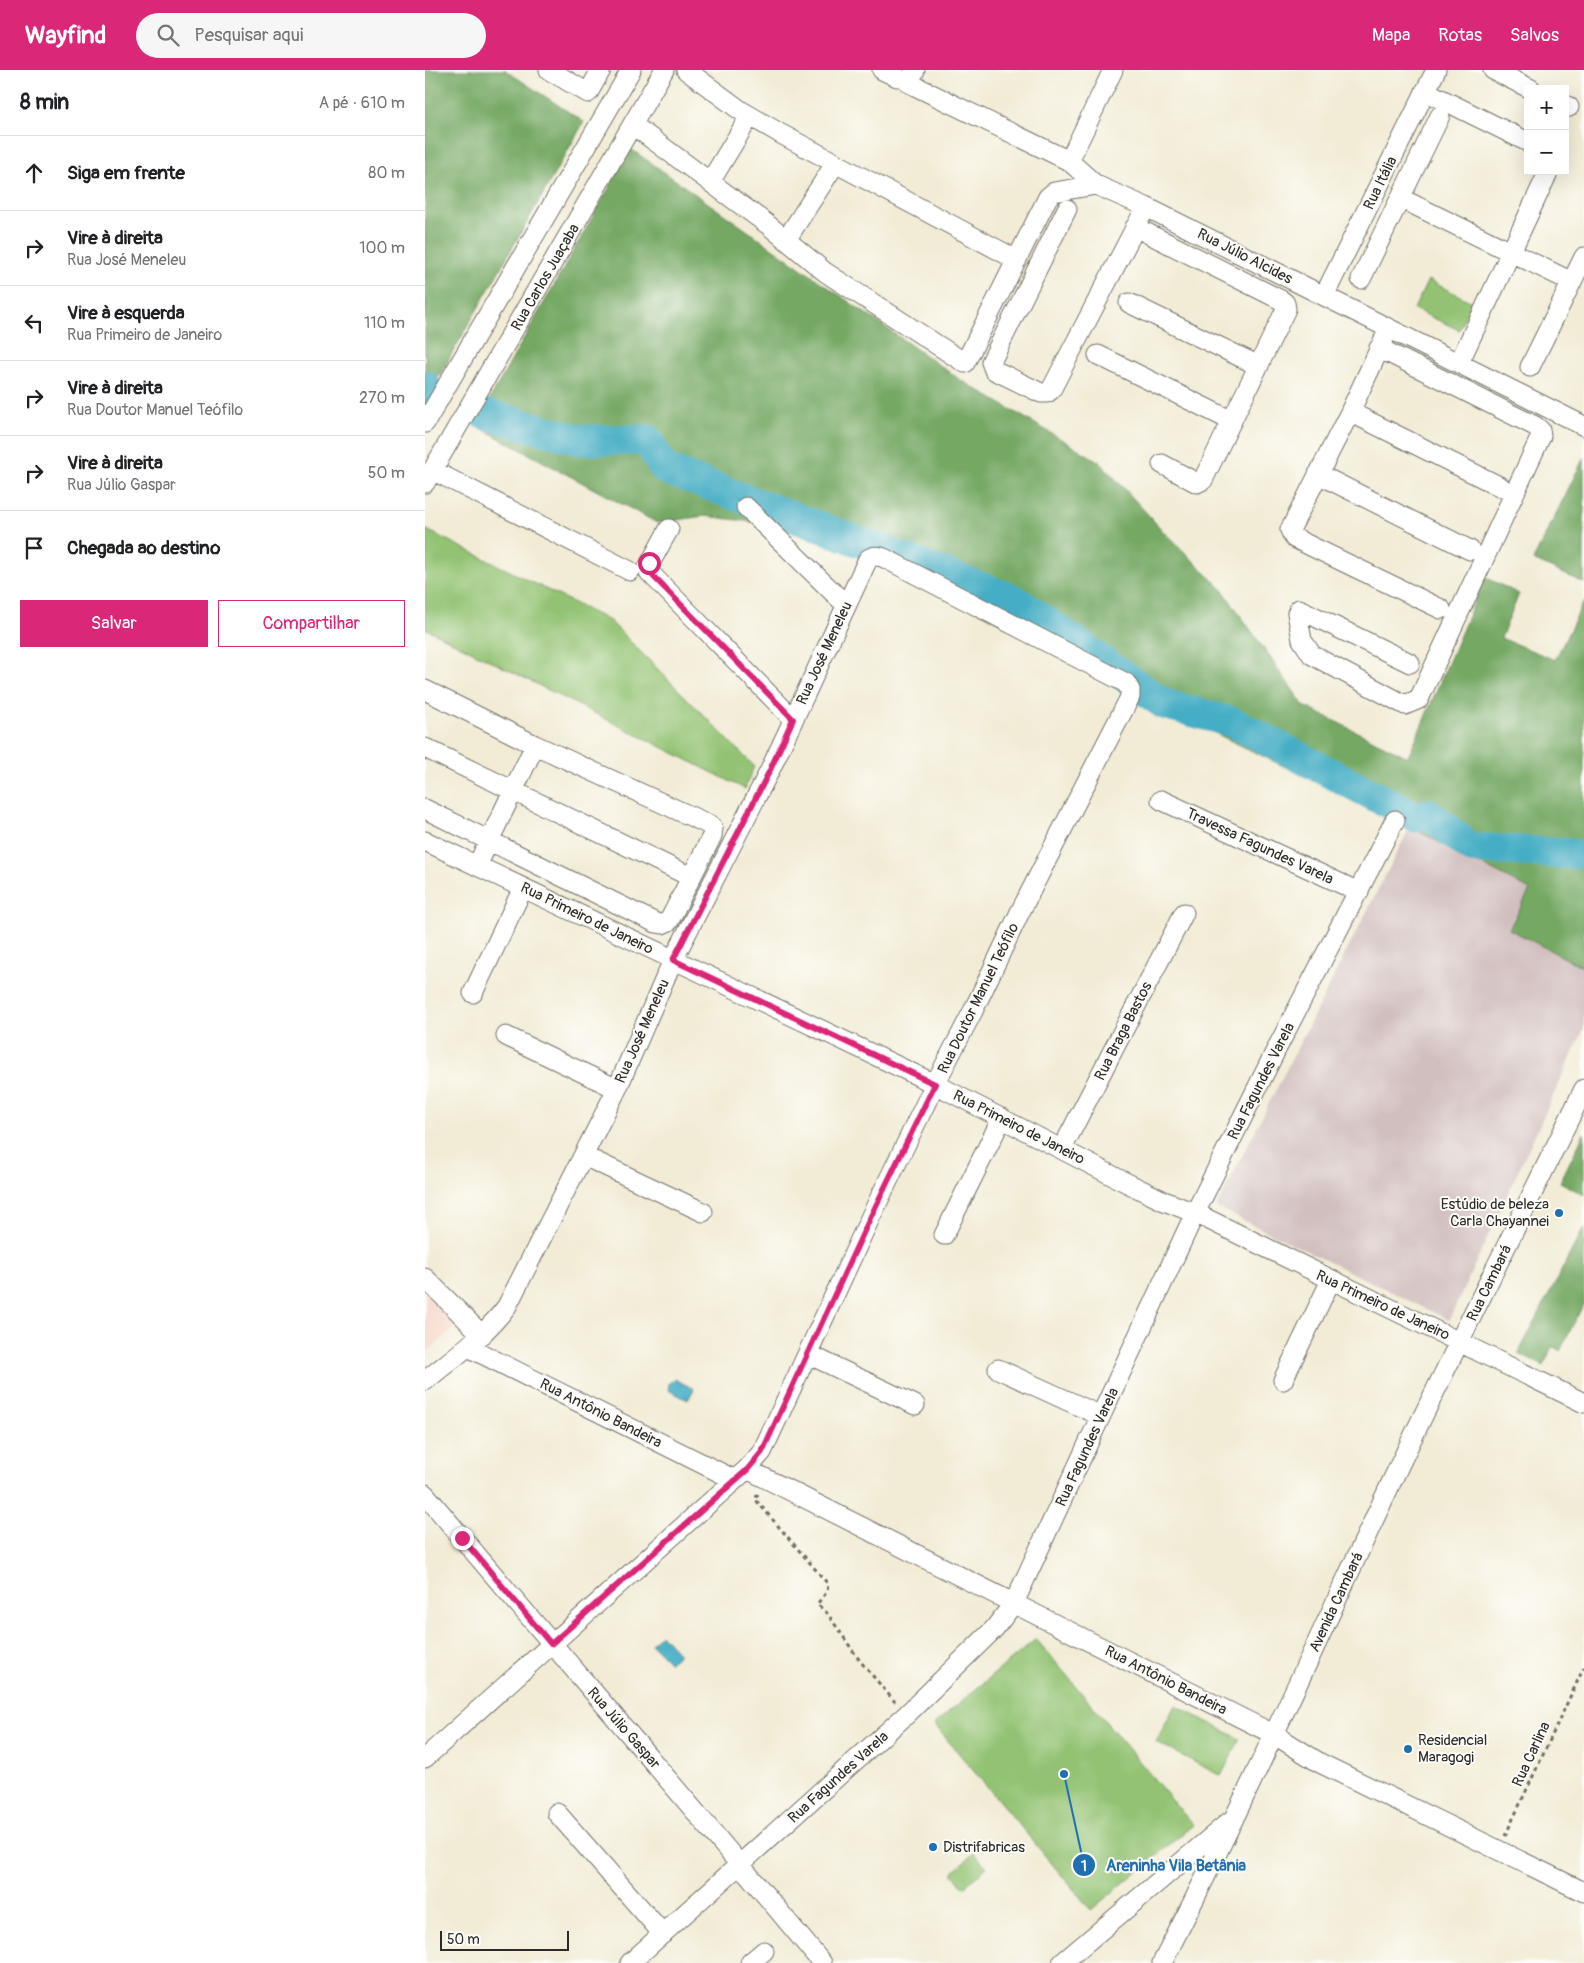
<!DOCTYPE html>
<html lang="pt">
<meta charset="utf-8">
<style>
:root{--surface:#fff;--page:#f6f6f6;--text:#202124;--muted:#757577;--line:#e0e0e0;--accent:#db2777}
body{margin:0;font-family:Pangolin,sans-serif;background:var(--page);color:var(--text)}
.controls{position:absolute;right:15px;top:15px;display:grid;overflow:hidden;border-radius:0px;box-shadow:0 5px 20px #0002}
.controls button{width:45px;height:45px;display:grid;place-items:center;padding:0;border:0;border-bottom:1px solid var(--line);background:var(--surface);color:var(--text);font:25px sans-serif}
.scale{position:absolute;left:15px;bottom:12px;width:129px;box-sizing:border-box;padding-left:5px;border:2px solid #2b2b2b;border-top:0;font-size:14px;line-height:18px;white-space:nowrap;color:#2b2b2b;-webkit-text-stroke:4px #fdfcf7;paint-order:stroke}
.stop{position:absolute;width:15px;height:15px;margin:-11px;border:4px solid #db2777;border-radius:50%;background:#fff}
.stop.end{background:#db2777;border-color:#fff;box-shadow:0 1px 5px #0008}
.list{margin:0;padding:0;list-style:none}
h2{display:flex;justify-content:space-between;align-items:center;height:65px;margin:0;padding:0 20px;font-size:21px}
h2 small{font-size:16px;font-weight:400;color:var(--muted)}
.list li{display:grid;grid-template-columns:32px 1fr auto;gap:15px;align-items:center;box-sizing:border-box;height:75px;padding:0 20px;border-top:1px solid var(--line)}
.list b{display:block;font-size:19px;white-space:nowrap}
.list p{margin:0;font-size:16px;white-space:nowrap;color:var(--muted)}
.list em{font-size:16px;font-style:normal;color:var(--muted)}
.actions{display:flex;gap:10px;padding:15px 20px}
.actions a{flex:1;padding:11px 0;border:1px solid var(--accent);border-radius:0px;text-align:center;font-size:18px;color:var(--accent)}
.actions .main{background:var(--accent);color:#fff}
.icon{flex:none;width:28px;height:28px;fill:none;stroke:currentColor;stroke-width:2;stroke-linecap:round;stroke-linejoin:round}
.map{position:relative;flex:none;width:1159px;height:1893px;overflow:hidden}
header{display:flex;align-items:center;gap:30px;box-sizing:border-box;height:70px;padding:0 25px;background:var(--accent);color:#fff}
header strong{font-size:24px}
nav{display:flex;gap:28px;margin-inline-start:auto;font-size:18px}
.search{width:350px;height:45px;background:var(--page);display:flex;align-items:center;gap:12px;box-sizing:border-box;padding:0 18px;border-radius:28px;color:var(--muted);font-size:19px}
main{display:flex}
aside{flex:1;background:var(--surface)}
.map>svg:first-child{display:block}
.built{fill:#f6d2c5}
.industrial{fill:#d1bfbf}
.green{fill:#92c272;stroke:#5e764e}
.forest{fill:#75a864;stroke:#506a48}
.water{fill:#45adc5;stroke:#386c78}
.lines{fill:none;stroke-linecap:round;stroke-linejoin:round}
.river{stroke:#45adc5;stroke-width:31}
.minor-casing{stroke:#716f67;stroke-width:21}
.path{stroke:#716f67;stroke-width:3;stroke-dasharray:4 4;stroke-linecap:butt}
.minor{stroke:#fff;stroke-width:19}
.route{stroke:#db2777;stroke-width:6}
.poi-dot{fill:#1f6fb2;stroke:#fdfcf7;stroke-width:2}
.labels{text-anchor:middle;stroke-width:4;stroke-linejoin:round;paint-order:stroke}
.street-label{font-size:15px;fill:#2b2b2b;stroke:#fdfcf7}
.poi-label{font-size:15px;fill:#2b2b2b;stroke:#fdfcf7;text-anchor:start}
.leader{fill:none;stroke:#1f6fb2;stroke-width:2}
.callout-dot{fill:#1f6fb2;stroke:#fdfcf7;stroke-width:2}
.mark-label{font-size:15px;text-anchor:middle;font-weight:bold;fill:#fff}
.callout-label{font-size:16px;text-anchor:middle;font-weight:bold;fill:#1f6fb2;stroke:#fdfcf7;stroke-width:4;stroke-linejoin:round;paint-order:stroke}
</style>
<header>
<strong>Wayfind</strong>
<div class="search"><svg class="icon" aria-label="search" viewBox="0 0 24 24"><circle cx="10" cy="10" r="6"/><path d="M15 15l6 6"/></svg>Pesquisar aqui</div>
<nav><a>Mapa</a><a>Rotas</a><a>Salvos</a></nav>
</header>
<main>
<aside>
<h2>8 min<small>A pé · 610 m</small></h2>
<ul class="list">
<li><svg class="icon" aria-label="ahead" viewBox="0 0 24 24"><path d="M12 20V5M6 11l6-6 6 6"/></svg><div><b>Siga em frente</b></div><em>80 m</em></li>
<li><svg class="icon" aria-label="right" viewBox="0 0 24 24"><path d="M7 20v-9h11M14 6l5 5-5 5"/></svg><div><b>Vire à direita</b><p>Rua José Meneleu</p></div><em>100 m</em></li>
<li><svg class="icon" aria-label="left" viewBox="0 0 24 24"><path d="M17 20v-9H6M10 6l-5 5 5 5"/></svg><div><b>Vire à esquerda</b><p>Rua Primeiro de Janeiro</p></div><em>110 m</em></li>
<li><svg class="icon" aria-label="right" viewBox="0 0 24 24"><path d="M7 20v-9h11M14 6l5 5-5 5"/></svg><div><b>Vire à direita</b><p>Rua Doutor Manuel Teófilo</p></div><em>270 m</em></li>
<li><svg class="icon" aria-label="right" viewBox="0 0 24 24"><path d="M7 20v-9h11M14 6l5 5-5 5"/></svg><div><b>Vire à direita</b><p>Rua Júlio Gaspar</p></div><em>50 m</em></li>
<li><svg class="icon" aria-label="arrive" viewBox="0 0 24 24"><path d="M6 21V4h12l-3 4 3 4H6"/></svg><div><b>Chegada ao destino</b></div></li>
</ul>
<div class="actions"><a class="main">Salvar</a><a>Compartilhar</a></div>
</aside>
<div class="map">
<svg width="1159" height="1893" viewBox="0 0 1159 1893">
<rect width="100%" height="100%" fill="#fdfcf7"/>
<filter id="ink" filterUnits="userSpaceOnUse"><feTurbulence type="fractalNoise" baseFrequency=".02" numOctaves="2"/><feDisplacementMap in="SourceGraphic" scale="10" xChannelSelector="R" yChannelSelector="G"/><feConvolveMatrix kernelMatrix="1 2 1 2 8 2 1 2 1" color-interpolation-filters="sRGB"/></filter>
<filter id="wash" filterUnits="userSpaceOnUse"><feTurbulence type="fractalNoise" baseFrequency=".0096" numOctaves="4" result="noise"/><feDisplacementMap in="SourceGraphic" scale="20" xChannelSelector="R" yChannelSelector="G"/><feGaussianBlur stdDeviation="1.12" result="paint"/><feColorMatrix in="noise" values="0 0 0 0 0 0 0 0 0 0 0 0 0 0 0 0 0 1.4 0 .05"/><feComposite in="paint" operator="in"/></filter>
<g filter="url(#wash)">
<rect width="100%" height="100%" fill="#f2ecd6"/>
<!-- built -->
<path class="built" d="M 0,1221 L 32,1256 L 0,1283 Z"/>
<!-- industrial -->
<path class="industrial" d="M 985,757 L 1105,820 L 1084,859 L 1159,898 L 1159,959 L 1024,1250 L 791,1137 Z"/>
<!-- green -->
<path class="green" d="M 1003,210 L 1047,232 L 1034,260 L 989,239 Z
M 0,459 L 185,551 L 329,696 L 320,719 L 0,558 Z
M 611,1569 L 768,1755 L 666,1840 L 509,1654 Z
M 750,1635 L 815,1669 L 796,1706 L 731,1672 Z
M 549,1783 L 562,1797 L 539,1817 L 527,1803 Z"/>
<!-- forest -->
<path class="forest" d="M 0,0 L 80,0 L 159,52 L 0,331 Z
M 206,79 L 534,309 L 675,392 L 738,461 L 797,519 L 879,636 L 983,687 L 1060,507 L 1094,524 L 1076,568 L 1130,590 L 1159,531 L 1159,898 L 1084,859 L 1105,820 L 985,757 L 715,627 L 536,532 L 370,457 L 279,446 L 232,453 L 50,355 Z
M 1159,387 L 1159,513 L 1108,490 Z
M 1159,1063 L 1159,1125 L 1135,1112 Z
M 1159,1157 L 1159,1236 L 1158,1235 L 1135,1281 L 1127,1276 L 1119,1296 L 1093,1284 Z"/>
<!-- water -->
<path class="water" d="M 250,1309 L 269,1319 L 263,1330 L 243,1320 L 244,1313 Z
M 236,1564 L 254,1584 L 245,1593 L 226,1574 Z"/>
<g class="lines">
<!-- river -->
<path class="river" d="M 0,316 L 5,325
M 57,343 L 155,370 L 222,370 L 240,399 L 590,530 L 739,634 L 807,652 L 990,747 L 1004,744 L 1046,778 L 1148,784"/>
</g>
</g>
<g filter="url(#ink)">
<g class="lines">
<!-- minor casing -->
<g class="minor-casing">
<path id="minor" d="M 124,0 L 163,23 L 176,0
M 261,0 L 315,40 L 356,64 L 592,190
M 457,0 L 472,7
M 490,0 L 484,13 L 644,91 L 671,115 L 721,137 L 1159,356
M 1068,0 L 1106,19
M 1000,21 L 1103,72
M 1140,35 L 1144,37
M 208,55 L 342,154 L 400,202 L 540,293 L 623,127 L 629,122 L 671,115
M 644,91 L 688,0
M 285,112 L 325,46
M 975,128 L 1147,212
M 642,139 L 566,292 L 569,300 L 616,323 L 622,323 L 626,320 L 721,137
M 710,157 L 856,230 L 860,233 L 861,239 L 778,410 L 772,413 L 737,394
M 361,170 L 410,94
M 936,209 L 1015,46
M 899,226 L 1011,0
M 704,233 L 834,296
M 959,269 L 925,342 L 865,460 L 869,468 L 1016,539
M 954,278 L 1110,356 L 1115,360 L 1116,366 L 994,629 L 980,635 L 887,585 L 877,570 L 872,543 L 874,539 L 985,593
M 673,285 L 807,351
M 1034,293 L 1122,105
M 1105,297 L 1159,187
M 925,342 L 1076,417
M 0,353 L 206,0
M 7,400 L 205,501
M 893,404 L 1045,480
M 0,413 L 239,0
M 321,437 L 421,535
M 244,459 L 223,497 L 224,502 L 368,649
M 0,620 L 110,675 L 285,755 L 288,758 L 287,766 L 244,851 L 237,854 L 231,853 L 0,739
M 0,678 L 266,807
M 736,730 L 934,822
M 0,771 L 510,1014 L 692,1108 L 739,1131 L 770,1143 L 1159,1333
M 52,796 L 110,675
M 48,923 L 98,818
M 81,966 L 192,1019
M 637,1079 L 759,843
M 159,1086 L 278,1142
M 519,1165 L 577,1048
M 0,1208 L 57,1265
M 43,1277 L 310,1410
M 383,1284 L 490,1335
M 573,1299 L 676,1346
M 858,1310 L 906,1210
M 0,1311 C 29,1287 60,1266 82,1236 L 192,1019 L 248,890 L 345,700 L 443,489 C 450,484 456,486 463,490 L 701,613 L 705,620 L 705,627 L 595,842 L 548,941 L 510,1014 L 446,1146 L 337,1382 L 322,1399 L 0,1688
M 322,1399 L 850,1665 L 895,1693 L 1159,1822
M 0,1424 C 132,1581 267,1735 397,1893
M 132,1743 L 238,1864
M 205,1893 L 481,1645 L 569,1559 L 589,1533 L 770,1143 L 852,978 L 970,750
M 325,1893 L 339,1881
M 637,1893 L 804,1752
M 737,1893 C 821,1730 896,1562 974,1396 C 1034,1270 1097,1145 1159,1019"/>
</g>
<!-- path -->
<path class="path" d="M 333,1424 L 330,1429 L 403,1514 L 402,1522 L 392,1534 L 402,1543 L 435,1591 L 470,1632
M 1080,1766 L 1159,1597"/>
<!-- minor -->
<use href="#minor" class="minor"/>
</g>
</g>
<g class="lines" filter="url(#ink)">
<!-- route -->
<path class="route" d="M 37,1468 L 126,1574 L 322,1400 L 337,1382 L 446,1146 L 510,1014 L 248,890 L 345,700 L 368,649 L 224,502 L 222,497 L 224,493"/>
</g>
<!-- markers -->
<g class="poi-dot">
<circle cx="1134" cy="1143" r="5"/>
<circle cx="983" cy="1679" r="5"/>
<circle cx="508" cy="1777" r="5"/>
</g>
<g class="labels">
<!-- street labels -->
<g class="street-label">
<text transform="translate(955 113) rotate(-64)" y="5">Rua Itália</text>
<text transform="translate(820 186) rotate(27)" y="5">Rua Júlio Alcides</text>
<text transform="translate(120 207) rotate(-60)" y="5">Rua Carlos Juaçaba</text>
<text transform="translate(399 583) rotate(-65)" y="5">Rua José Meneleu</text>
<text transform="translate(835 776) rotate(25)" y="5">Travessa Fagundes Varela</text>
<text transform="translate(162 848) rotate(26)" y="5">Rua Primeiro de Janeiro</text>
<text transform="translate(553 928) rotate(-64)" y="5">Rua Doutor Manuel Teófilo</text>
<text transform="translate(217 961) rotate(-66)" y="5">Rua José Meneleu</text>
<text transform="translate(698 961) rotate(-63)" y="5">Rua Braga Bastos</text>
<text transform="translate(836 1011) rotate(-63)" y="5">Rua Fagundes Varela</text>
<text transform="translate(594 1057) rotate(27)" y="5">Rua Primeiro de Janeiro</text>
<text transform="translate(1064 1213) rotate(-64)" y="5">Rua Cambará</text>
<text transform="translate(958 1235) rotate(25)" y="5">Rua Primeiro de Janeiro</text>
<text transform="translate(176 1343) rotate(27)" y="5">Rua Antônio Bandeira</text>
<text transform="translate(662 1377) rotate(-65)" y="5">Rua Fagundes Varela</text>
<text transform="translate(911 1532) rotate(-65)" y="5">Avenida Cambará</text>
<text transform="translate(741 1610) rotate(27)" y="5">Rua Antônio Bandeira</text>
<text transform="translate(199 1658) rotate(49)" y="5">Rua Júlio Gaspar</text>
<text transform="translate(1106 1684) rotate(-65)" y="5">Rua Carlina</text>
<text transform="translate(413 1707) rotate(-42)" y="5">Rua Fagundes Varela</text>
</g>
<!-- poi labels -->
<g class="poi-label">
<text x="1124" y="1139" text-anchor="end">Estúdio de beleza<tspan x="1124" dy="17">Carla Chayannei</tspan></text>
<text x="993" y="1675">Residencial<tspan x="993" dy="17">Maragogi</tspan></text>
<text x="518" y="1782">Distrifabricas</text>
</g>
</g>
<!-- callouts -->
<path class="leader" d="M639 1704L659 1795"/>
<g class="callout-dot">
<circle cx="639" cy="1704" r="5"/>
<circle cx="659" cy="1795" r="12"/>
</g>
<g class="mark-label">
<text x="659" y="1801">1</text>
</g>
<g class="callout-label">
<text x="751" y="1801">Areninha Vila Betânia</text>
</g>
</svg>
<div class="controls">
<button>+</button>
<button>−</button>
</div>
<div class="scale">50 m</div>
<div class="stop" style="left:224px;top:493px"></div>
<div class="stop end" style="left:37px;top:1468px"></div>
</div>
</main>
